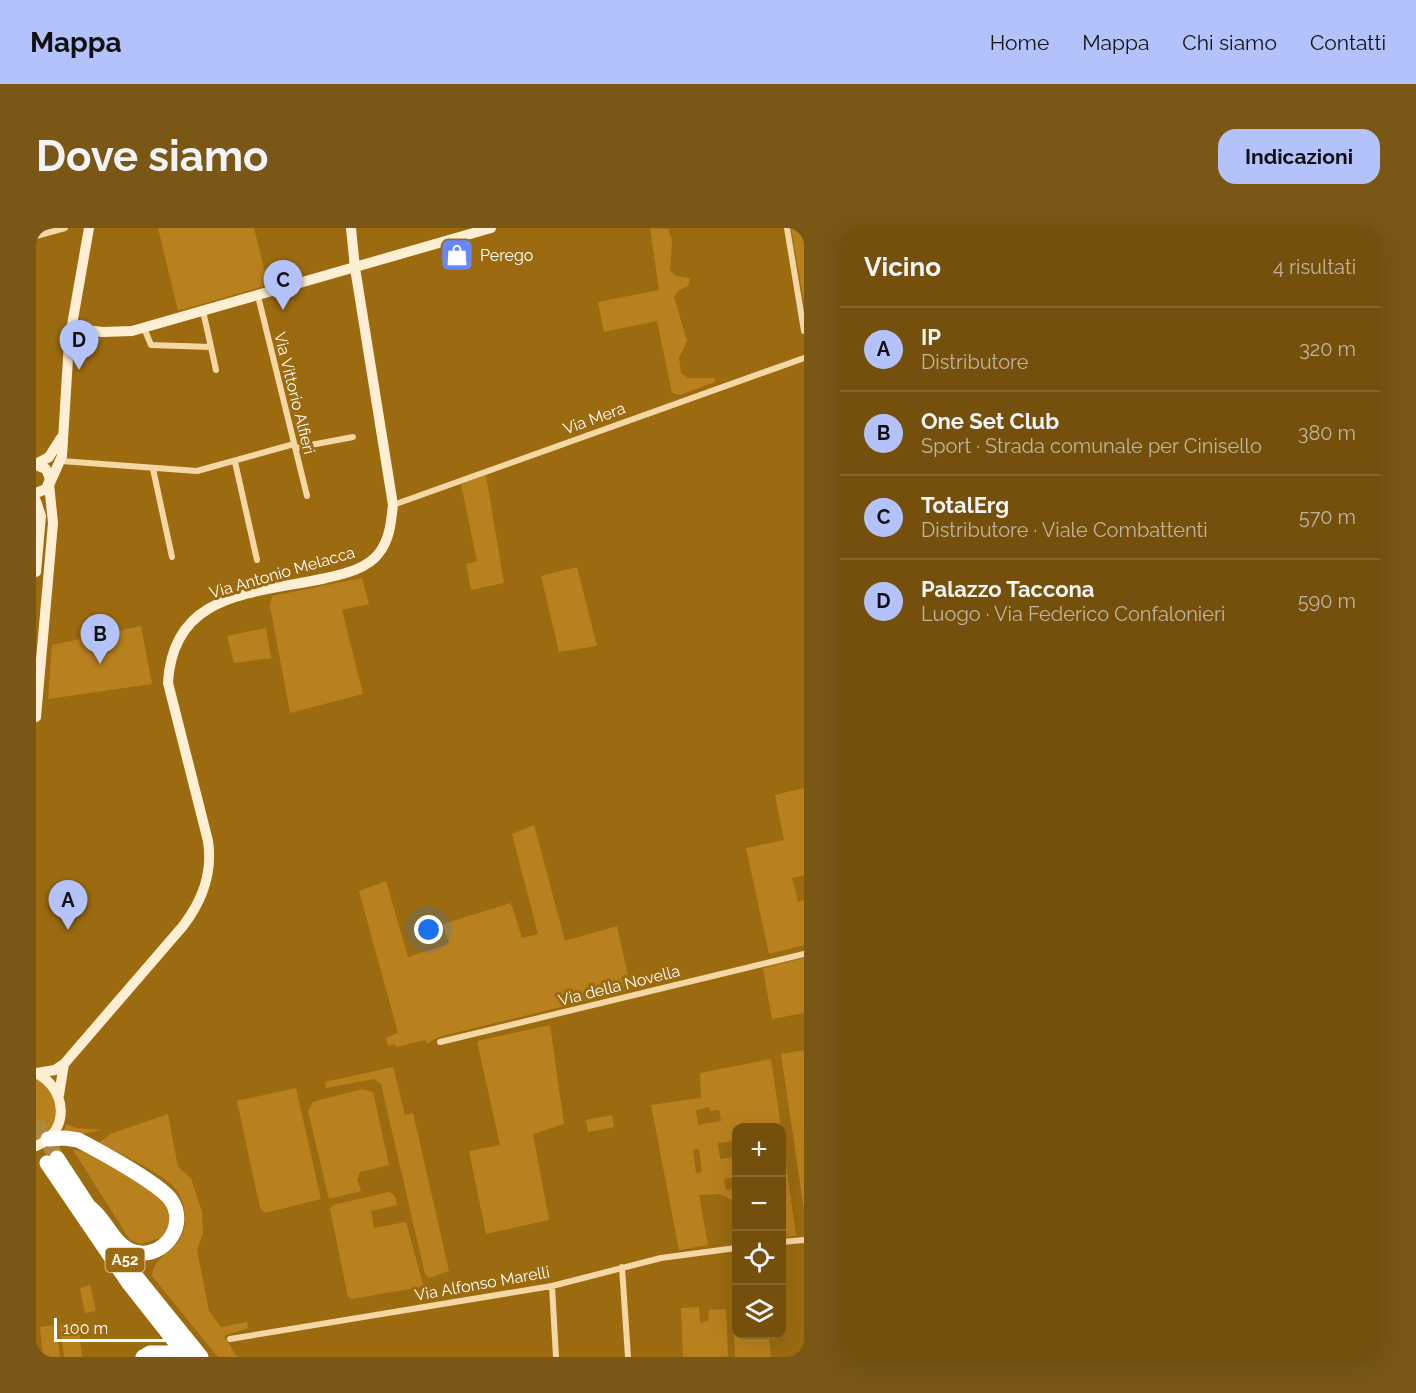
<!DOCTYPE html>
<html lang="it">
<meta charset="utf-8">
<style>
:root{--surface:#75500c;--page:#7a5715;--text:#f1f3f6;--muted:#c2b59d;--line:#86672d;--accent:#b3c2fa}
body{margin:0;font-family:Raleway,sans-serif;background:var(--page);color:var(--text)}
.controls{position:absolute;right:18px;bottom:18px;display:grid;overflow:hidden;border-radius:12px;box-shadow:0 6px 24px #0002}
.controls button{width:54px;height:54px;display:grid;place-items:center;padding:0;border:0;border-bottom:2px solid var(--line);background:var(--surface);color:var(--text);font:30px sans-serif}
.scale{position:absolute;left:18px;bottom:15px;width:112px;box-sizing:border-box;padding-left:6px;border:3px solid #fff;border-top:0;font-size:16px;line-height:21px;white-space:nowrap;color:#fff;-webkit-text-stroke:4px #9c6b10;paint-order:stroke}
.you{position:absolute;left:393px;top:702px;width:21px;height:21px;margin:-15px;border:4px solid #fff;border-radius:50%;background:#1a73e8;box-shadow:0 0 0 9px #1a73e833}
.badge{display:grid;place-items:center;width:39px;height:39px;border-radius:50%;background:var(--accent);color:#111;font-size:20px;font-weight:700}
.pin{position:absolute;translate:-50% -50px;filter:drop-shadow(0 2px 3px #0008)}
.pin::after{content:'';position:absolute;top:32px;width:21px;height:18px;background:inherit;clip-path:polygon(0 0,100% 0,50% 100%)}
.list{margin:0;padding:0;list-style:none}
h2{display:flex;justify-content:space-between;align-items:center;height:78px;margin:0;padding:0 24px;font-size:26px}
h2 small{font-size:20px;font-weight:400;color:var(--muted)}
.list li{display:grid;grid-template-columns:39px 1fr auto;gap:18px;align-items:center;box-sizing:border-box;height:84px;padding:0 24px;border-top:2px solid var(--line)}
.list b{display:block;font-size:22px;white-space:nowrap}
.list p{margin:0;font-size:20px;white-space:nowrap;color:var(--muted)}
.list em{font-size:20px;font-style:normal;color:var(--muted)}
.icon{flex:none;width:33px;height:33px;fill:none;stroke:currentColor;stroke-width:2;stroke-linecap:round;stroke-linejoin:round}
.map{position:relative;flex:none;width:768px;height:1129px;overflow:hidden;border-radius:18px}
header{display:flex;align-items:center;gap:36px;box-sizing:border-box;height:84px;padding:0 30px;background:var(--accent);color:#111}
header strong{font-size:28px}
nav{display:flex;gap:33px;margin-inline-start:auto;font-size:21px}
.intro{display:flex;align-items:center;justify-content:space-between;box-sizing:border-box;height:144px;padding:0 36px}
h1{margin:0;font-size:42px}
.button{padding:15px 27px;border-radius:18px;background:var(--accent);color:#111;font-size:21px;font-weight:700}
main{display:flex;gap:36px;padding:0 36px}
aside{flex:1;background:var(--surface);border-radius:18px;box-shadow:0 6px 24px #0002}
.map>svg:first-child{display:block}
.green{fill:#b9811e;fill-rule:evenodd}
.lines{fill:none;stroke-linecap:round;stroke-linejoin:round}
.highway-tunnel{stroke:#b08940;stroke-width:15;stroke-dasharray:15 8;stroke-linecap:butt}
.street{stroke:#f5d7a3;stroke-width:6}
.secondary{stroke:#feefd4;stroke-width:10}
.highway{stroke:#fff;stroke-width:15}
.labels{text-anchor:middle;stroke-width:6;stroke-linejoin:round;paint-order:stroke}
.shield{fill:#9c6b10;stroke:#e1d3b7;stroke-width:1.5}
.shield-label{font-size:15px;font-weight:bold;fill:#fff}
.poi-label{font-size:16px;fill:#fff;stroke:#9c6b10;text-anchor:start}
.street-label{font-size:16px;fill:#fff;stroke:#9c6b10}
</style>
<header>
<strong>Mappa</strong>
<nav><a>Home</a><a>Mappa</a><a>Chi siamo</a><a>Contatti</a></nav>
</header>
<div class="intro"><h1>Dove siamo</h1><a class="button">Indicazioni</a></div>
<main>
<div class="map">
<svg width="768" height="1129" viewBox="0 0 768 1129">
<rect width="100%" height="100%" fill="#9c6b10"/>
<!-- green -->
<path class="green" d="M 122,0 L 218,0 L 232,57 L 142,83 Z
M 614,0 L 632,1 L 636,12 L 634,42 L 640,48 L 654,50 L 652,58 L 643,62 L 638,69 L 651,113 L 643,130 L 645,145 L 652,150 L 679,150 L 679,154 L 644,167 L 636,165 L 621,93 L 568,104 L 562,74 L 623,62 Z
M 755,0 L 768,0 L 768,74 Z
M 450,247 L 468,355 L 435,362 L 430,336 L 441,333 L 425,256 Z
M 541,339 L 561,418 L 523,424 L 505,348 Z
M 326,350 L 333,376 L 306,382 L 327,466 L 254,485 L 234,378 L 236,368 Z
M 105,398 L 116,456 L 12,471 L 16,417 Z
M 230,400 L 235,430 L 198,435 L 191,408 Z
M 768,560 L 768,647 L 756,650 L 762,674 L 768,672 L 768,717 L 733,726 L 710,620 L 748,612 L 739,567 Z
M 498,597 L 529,713 L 581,698 L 595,762 L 402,809 L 391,816 L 389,812 L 360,819 L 359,816 L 352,818 L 350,810 L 362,805 L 323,663 L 350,653 L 372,729 L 413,716 L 407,696 L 475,675 L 486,710 L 502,706 L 476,606 Z
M 768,730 L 768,785 L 736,791 L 727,740 Z
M 514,797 L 528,896 L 497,906 L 513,992 L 450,1006 L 433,923 L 464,917 L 441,813 Z
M 768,822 L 768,982 L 745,826 Z
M 735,831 L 745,899 L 700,900 L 700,921 L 699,913 L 682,915 L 684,931 L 700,929 L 700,949 L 688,951 L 690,962 L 700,961 L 700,974 L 683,966 L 663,967 L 672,1017 L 643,1022 L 615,877 L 665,870 L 664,845 ZM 673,879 L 674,883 L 683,882 L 685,893 L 662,897 L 660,882 ZM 663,921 L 666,944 L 660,945 L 657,922 Z
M 357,839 L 369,887 L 377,885 L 413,1043 L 393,1050 L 389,1046 L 345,856 L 338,851 L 290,860 L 289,854 Z
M 0,849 C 5,854 14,859 18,865 C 29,885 14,903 0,914 Z
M 260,860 L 285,971 L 229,985 L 224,980 L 201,873 Z
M 326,861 L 337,864 L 353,937 L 324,944 L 321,951 L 325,963 L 293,971 L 272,883 L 277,874 Z
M 132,886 L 142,939 L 155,950 L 166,984 L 167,1005 L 161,1022 L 173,1083 L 185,1099 L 211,1094 L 212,1100 L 188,1108 L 201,1129 L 182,1129 L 116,1048 C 118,1029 134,1026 143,1013 C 154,997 149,969 136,957 C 116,939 86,928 64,914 L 74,906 Z
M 576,887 L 578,899 L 552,904 L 550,892 Z
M 30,896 L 41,900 L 65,902 L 46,906 L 28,903 Z
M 746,906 L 760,1008 L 746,1009 Z
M 37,922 L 54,925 L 131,973 L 136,993 L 125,1010 L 104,1016 L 94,1012 Z
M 353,964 L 359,968 L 361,977 L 335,983 L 338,1000 L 370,994 L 387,1056 L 385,1059 L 316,1071 L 312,1069 L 294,981 L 297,977 Z
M 54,1057 L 60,1083 L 49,1085 L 44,1060 Z
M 663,1079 L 664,1095 L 672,1093 L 673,1082 L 690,1081 L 692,1129 L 647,1129 L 645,1080 Z
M 42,1094 L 46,1129 L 28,1129 L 24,1096 Z
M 20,1097 L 24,1129 L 7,1129 L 4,1099 Z
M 698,1104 L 700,1106 L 733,1107 L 735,1129 L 699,1129 Z"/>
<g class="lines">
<!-- highway-tunnel -->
<path class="highway-tunnel" d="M 0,894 L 21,930"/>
<!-- street -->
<path class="street" d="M 751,0 L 768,103
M 0,8 L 29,0
M 222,68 L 271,268
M 108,100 L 115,117 L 175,119 L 167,83
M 175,119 L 180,142
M 259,220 L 317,209
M 25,233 L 161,243 L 258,216
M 199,234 L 221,332
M 117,241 L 136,329
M 357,277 L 768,130
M 404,814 L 768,726
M 746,1014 L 768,1012
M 586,1039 L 592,1129
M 516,1058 L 520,1129
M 194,1111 L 516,1058 L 625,1030 L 700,1020"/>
<!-- secondary -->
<path class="secondary" d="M 36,100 L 66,104 L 96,103 L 455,0
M 0,236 L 13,229 L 25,210
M 0,237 L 10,241 L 14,251 L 10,261 L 0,265
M 14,255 L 26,228 L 33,114 L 53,0
M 0,273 L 5,288 L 0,344
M 0,489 L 17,295 L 13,256
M 0,845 C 31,860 35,904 0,918
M 1,845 L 19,842 L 28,836 L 147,698 C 166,673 177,646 172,613 L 132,455 C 137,363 218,366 290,350 C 308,346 331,341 343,325 C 354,311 355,294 357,277 L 319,40 L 315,0
M 23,867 L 28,836"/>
<!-- highway -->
<path class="highway" d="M 12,911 L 29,910 L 42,912 C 62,922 124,956 135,972 C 154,1000 123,1036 93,1022 C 75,1013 69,989 52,978
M 21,930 L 57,985
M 11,935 L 92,1054 L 151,1129
M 77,1015 L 98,1046 L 165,1129
M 107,1129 L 114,1125 L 139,1125 L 143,1129"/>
</g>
<!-- icons -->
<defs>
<g id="shop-square" transform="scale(1.725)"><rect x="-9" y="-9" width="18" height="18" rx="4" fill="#6786ff" stroke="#9c6b10"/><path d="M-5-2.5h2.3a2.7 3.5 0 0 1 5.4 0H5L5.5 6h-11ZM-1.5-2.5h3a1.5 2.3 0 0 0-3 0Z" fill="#fff"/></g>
</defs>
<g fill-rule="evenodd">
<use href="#shop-square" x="421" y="27"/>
</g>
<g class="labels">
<!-- shield labels -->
<rect class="shield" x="69.5" y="1020" width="39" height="24" rx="4.5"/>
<g class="shield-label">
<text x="89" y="1037">A52</text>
</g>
<!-- poi labels -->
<g class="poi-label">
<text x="444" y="33">Perego</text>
</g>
<!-- street labels -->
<g class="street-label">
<text transform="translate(259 165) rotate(76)" y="6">Via Vittorio Alfieri</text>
<text transform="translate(558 190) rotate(-20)" y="6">Via Mera</text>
<text transform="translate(246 344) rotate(-16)" y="6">Via Antonio Melacca</text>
<text transform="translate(583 757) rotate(-14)" y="6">Via della Novella</text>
<text transform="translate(446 1055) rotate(-10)" y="6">Via Alfonso Marelli</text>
</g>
</g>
</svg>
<div class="controls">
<button>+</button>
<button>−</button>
<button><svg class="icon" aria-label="locate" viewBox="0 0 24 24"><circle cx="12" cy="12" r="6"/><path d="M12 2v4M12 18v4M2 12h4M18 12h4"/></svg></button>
<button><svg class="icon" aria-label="layers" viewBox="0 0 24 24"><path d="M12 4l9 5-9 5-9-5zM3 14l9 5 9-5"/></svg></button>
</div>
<div class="scale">100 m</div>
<div class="you"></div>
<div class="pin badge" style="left:32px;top:702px">A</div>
<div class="pin badge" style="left:64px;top:436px">B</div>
<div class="pin badge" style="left:247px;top:82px">C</div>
<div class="pin badge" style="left:43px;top:142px">D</div>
</div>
<aside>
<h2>Vicino<small>4 risultati</small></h2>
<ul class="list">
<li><span class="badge">A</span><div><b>IP</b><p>Distributore</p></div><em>320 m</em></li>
<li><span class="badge">B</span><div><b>One Set Club</b><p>Sport · Strada comunale per Cinisello</p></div><em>380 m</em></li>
<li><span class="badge">C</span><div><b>TotalErg</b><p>Distributore · Viale Combattenti</p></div><em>570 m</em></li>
<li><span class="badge">D</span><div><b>Palazzo Taccona</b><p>Luogo · Via Federico Confalonieri</p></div><em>590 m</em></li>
</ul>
</aside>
</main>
